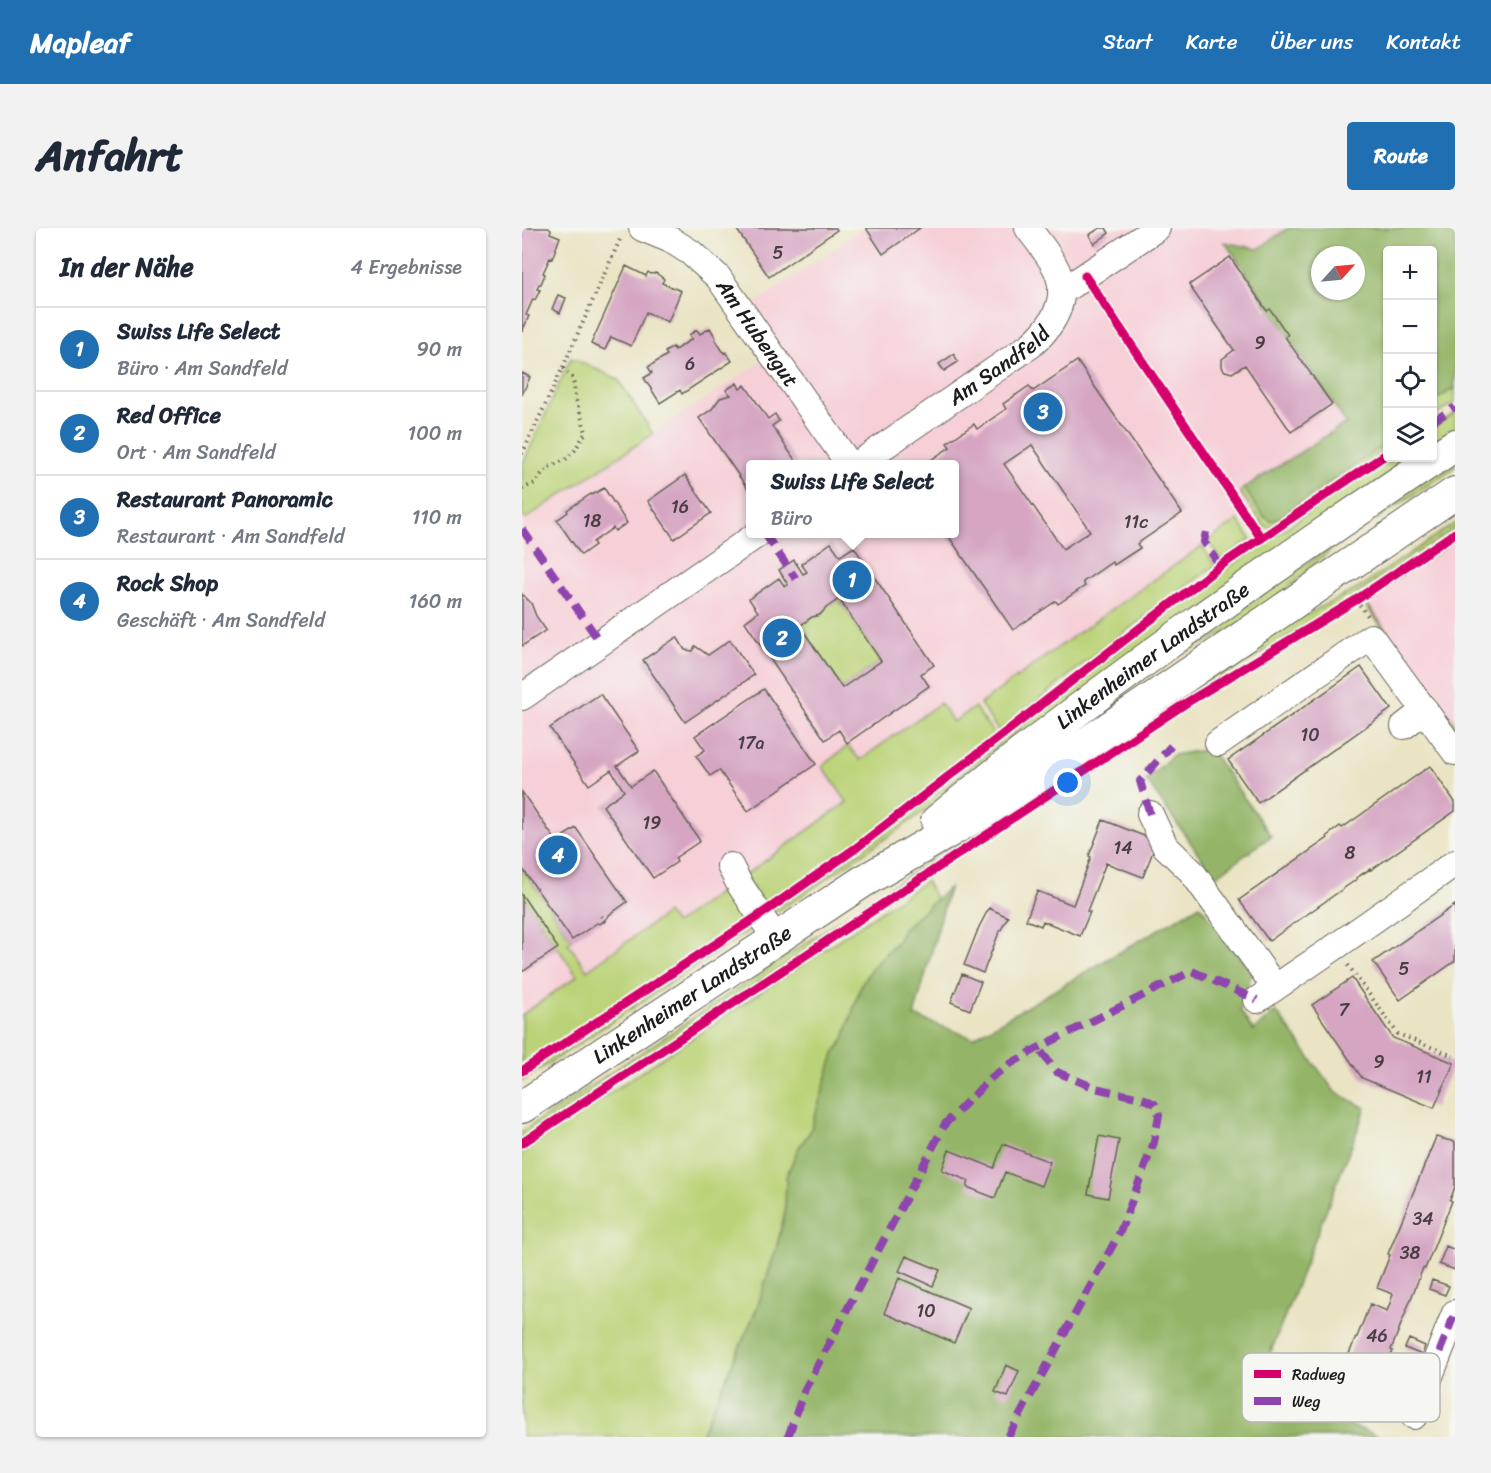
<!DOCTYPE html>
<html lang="de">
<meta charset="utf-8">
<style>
:root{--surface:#fff;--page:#f2f2f3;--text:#1f2937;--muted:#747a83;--line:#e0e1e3;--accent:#1f6fb2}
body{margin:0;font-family:Sriracha,sans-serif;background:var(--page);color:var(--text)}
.controls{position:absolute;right:18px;top:18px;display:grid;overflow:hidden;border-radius:6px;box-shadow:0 2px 4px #0004}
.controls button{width:54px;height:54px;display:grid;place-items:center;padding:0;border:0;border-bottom:2px solid var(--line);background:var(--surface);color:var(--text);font:30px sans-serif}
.compass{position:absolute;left:789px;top:18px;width:54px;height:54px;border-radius:50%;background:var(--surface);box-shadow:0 2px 4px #0004;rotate:63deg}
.you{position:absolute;left:546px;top:555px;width:21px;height:21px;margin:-15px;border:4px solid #fff;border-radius:50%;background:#1a73e8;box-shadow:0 0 0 9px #1a73e833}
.badge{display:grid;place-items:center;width:39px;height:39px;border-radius:50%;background:var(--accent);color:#fff;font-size:20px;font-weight:700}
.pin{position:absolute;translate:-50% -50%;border:3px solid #fff;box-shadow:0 2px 6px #0006}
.popup{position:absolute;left:224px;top:232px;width:213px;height:78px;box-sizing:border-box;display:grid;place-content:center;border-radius:6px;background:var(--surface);filter:drop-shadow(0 2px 4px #0005);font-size:20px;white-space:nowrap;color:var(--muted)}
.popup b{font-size:22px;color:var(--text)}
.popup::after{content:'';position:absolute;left:50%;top:100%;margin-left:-12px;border:12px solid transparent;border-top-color:var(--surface)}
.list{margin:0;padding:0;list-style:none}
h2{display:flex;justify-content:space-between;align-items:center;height:78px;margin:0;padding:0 24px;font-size:26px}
h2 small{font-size:20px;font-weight:400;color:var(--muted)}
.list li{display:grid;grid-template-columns:39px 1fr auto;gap:18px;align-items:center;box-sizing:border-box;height:84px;padding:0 24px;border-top:2px solid var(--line)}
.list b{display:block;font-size:22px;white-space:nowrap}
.list p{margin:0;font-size:20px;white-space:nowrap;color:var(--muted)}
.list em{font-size:20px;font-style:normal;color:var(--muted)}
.icon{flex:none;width:33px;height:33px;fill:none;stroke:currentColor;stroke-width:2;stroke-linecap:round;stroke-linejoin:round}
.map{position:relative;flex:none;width:933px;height:1209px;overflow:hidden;border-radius:6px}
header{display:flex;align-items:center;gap:36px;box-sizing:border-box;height:84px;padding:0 30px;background:var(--accent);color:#fff}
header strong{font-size:28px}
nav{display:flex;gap:33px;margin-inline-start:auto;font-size:21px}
.intro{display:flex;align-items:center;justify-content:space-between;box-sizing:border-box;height:144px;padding:0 36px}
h1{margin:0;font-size:42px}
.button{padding:15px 27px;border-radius:6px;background:var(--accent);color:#fff;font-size:21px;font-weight:700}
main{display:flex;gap:36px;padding:0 36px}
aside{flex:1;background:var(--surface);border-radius:6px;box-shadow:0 2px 4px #0004}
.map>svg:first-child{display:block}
.built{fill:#f6cfd7;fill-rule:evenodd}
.green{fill:#bbd378;stroke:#6c784a;stroke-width:1.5}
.forest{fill:#94b568;stroke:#586842;stroke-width:1.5;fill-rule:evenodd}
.building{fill:#d5a5c2;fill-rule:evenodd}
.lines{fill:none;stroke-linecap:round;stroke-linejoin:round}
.minor-casing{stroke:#646257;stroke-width:28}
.major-casing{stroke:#646257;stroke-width:34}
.path{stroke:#646257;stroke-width:4;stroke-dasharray:1.5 4.5;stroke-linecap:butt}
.minor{stroke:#fff;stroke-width:26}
.major{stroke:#fff;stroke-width:32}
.quiet{stroke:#8e44ad;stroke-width:8;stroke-dasharray:15 8;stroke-linecap:butt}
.cycleway-casing{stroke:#f6f6f2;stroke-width:13}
.cycleway{stroke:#d6006c;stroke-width:9}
.labels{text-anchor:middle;stroke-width:4.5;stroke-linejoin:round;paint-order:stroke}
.number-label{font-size:18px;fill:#4a3e46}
.street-label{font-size:21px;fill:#1c1c1c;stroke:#f6f6f2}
.key{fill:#f6f6f2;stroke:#b5b5b2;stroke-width:1.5}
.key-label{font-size:16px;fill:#1c1c1c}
</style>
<header>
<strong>Mapleaf</strong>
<nav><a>Start</a><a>Karte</a><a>Über uns</a><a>Kontakt</a></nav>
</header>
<div class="intro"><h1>Anfahrt</h1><a class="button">Route</a></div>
<main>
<aside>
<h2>In der Nähe<small>4 Ergebnisse</small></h2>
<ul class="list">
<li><span class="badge">1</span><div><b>Swiss Life Select</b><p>Büro · Am Sandfeld</p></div><em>90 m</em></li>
<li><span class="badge">2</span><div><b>Red Office</b><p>Ort · Am Sandfeld</p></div><em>100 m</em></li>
<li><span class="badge">3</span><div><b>Restaurant Panoramic</b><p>Restaurant · Am Sandfeld</p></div><em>110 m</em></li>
<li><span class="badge">4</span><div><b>Rock Shop</b><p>Geschäft · Am Sandfeld</p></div><em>160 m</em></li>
</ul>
</aside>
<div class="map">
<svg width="933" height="1209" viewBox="0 0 933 1209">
<rect width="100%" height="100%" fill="#f6f6f2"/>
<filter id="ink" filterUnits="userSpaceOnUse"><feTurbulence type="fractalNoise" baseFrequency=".0167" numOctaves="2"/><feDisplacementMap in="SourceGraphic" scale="12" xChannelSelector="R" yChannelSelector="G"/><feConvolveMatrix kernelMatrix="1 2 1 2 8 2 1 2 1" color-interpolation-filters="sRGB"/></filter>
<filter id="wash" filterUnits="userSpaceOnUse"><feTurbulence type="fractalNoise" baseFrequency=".008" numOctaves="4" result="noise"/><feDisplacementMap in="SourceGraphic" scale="24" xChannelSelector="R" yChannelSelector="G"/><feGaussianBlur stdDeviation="1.35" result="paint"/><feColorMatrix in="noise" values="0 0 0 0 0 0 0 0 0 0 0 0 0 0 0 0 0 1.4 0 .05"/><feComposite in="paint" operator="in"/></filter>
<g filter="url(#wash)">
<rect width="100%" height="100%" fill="#eae4c4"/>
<!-- built -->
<path class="built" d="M 342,0 L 766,0 L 736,21 L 703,15 L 824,195 L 718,264 L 730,282 L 431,494 L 418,475 L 337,533 L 326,518 L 325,574 L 233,641 L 153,697 L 145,686 L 0,787 L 0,293 L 258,121 L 229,78 ZM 228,236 L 432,236 L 432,306 L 228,306 Z
M 933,312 L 933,495 L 842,372 Z"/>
<!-- green -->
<path class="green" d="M 49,130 L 96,151 L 131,206 L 3,291 L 0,287 L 0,238 Z
M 933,160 L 933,174 L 911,189 L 911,173 Z
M 933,185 L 933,201 L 911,216 L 910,200 Z
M 865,215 L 865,221 L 748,300 L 742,298 L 718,264 L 722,260 L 743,290 L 831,238 Z
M 866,230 L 890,230 L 376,602 L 258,682 L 253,684 L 247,684 L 322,634 L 404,574 L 580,435 L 691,350 Z
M 933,230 L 933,239 L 812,319 L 745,378 L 710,401 L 661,425 L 659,425 Z
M 716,292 L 729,311 L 699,332 L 686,313 Z
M 933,295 L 933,300 L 807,385 L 685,457 L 0,911 L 0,904 L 746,408 L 765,396 L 835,361 Z
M 933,310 L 933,312 L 842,372 L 933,495 L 933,501 L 840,372 Z
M 680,318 L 693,337 L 575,425 L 477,504 L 458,476 L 545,413 Z
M 317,371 L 359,433 L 320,460 L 278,398 L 290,389 L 299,386 L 304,380 Z
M 418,475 L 431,494 L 453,479 L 473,508 L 334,618 L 243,679 L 222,648 L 325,574 L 300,538 L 326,518 L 338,532 Z
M 0,640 L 50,712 L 46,715 L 65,742 L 145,685 L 153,696 L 208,657 L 230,689 L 0,840 L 0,787 L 55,748 L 0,667 Z
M 404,653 L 414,671 L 381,701 L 376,712 L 349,741 L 339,757 L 322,811 L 312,826 L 288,904 L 276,921 L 264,949 L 263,985 L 255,1018 L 235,1080 L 178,1209 L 0,1209 L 0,924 Z
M 231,696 L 231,698 L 225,704 L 0,853 L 0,846 L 225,698 Z"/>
<!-- forest -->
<path class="forest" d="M 766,0 L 933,0 L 933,160 L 911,173 L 910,22 L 866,22 L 865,215 L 755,291 L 749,293 C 737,286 730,272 722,260 L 824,195 L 703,14 L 736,21 ZM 798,27 L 834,27 L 834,63 L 798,63 Z
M 688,521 L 749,608 L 693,649 L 624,552 L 651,527 Z
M 427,660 L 392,788 L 451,810 L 678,677 L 730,745 L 718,782 L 731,803 L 754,783 L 813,864 L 844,880 L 734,1162 L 859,1209 L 178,1209 L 235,1080 L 255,1018 L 263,985 L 264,949 L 276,921 L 288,904 L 312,826 L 322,811 L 339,757 L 349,741 L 376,712 L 381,701 Z"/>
<g id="blocks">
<!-- building -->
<path class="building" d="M 0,0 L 26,0 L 29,2 L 28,5 L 38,9 L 30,31 L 28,30 L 21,45 L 23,46 L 19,56 L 17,56 L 15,61 L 18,62 L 13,72 L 11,71 L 4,87 L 7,88 L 0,104 Z
M 218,0 L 314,0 L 315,2 L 247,49 L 215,2 Z
M 344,0 L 398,0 L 361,26 Z
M 578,0 L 584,0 L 587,5 L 572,16 L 567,7 Z
M 708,29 L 745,83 L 748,81 L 766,107 L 763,109 L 810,176 L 769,204 L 723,137 L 710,145 L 703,143 L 701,141 L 700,138 L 700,131 L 712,122 L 667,57 Z
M 104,38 L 124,48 L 126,44 L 129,46 L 134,45 L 142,51 L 140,55 L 159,63 L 146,94 L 124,84 L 109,118 L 89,109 L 83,122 L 69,116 Z
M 36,67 L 44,70 L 38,85 L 30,81 Z
M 188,100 L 194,110 L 193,111 L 202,125 L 204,124 L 210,133 L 160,166 L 158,162 L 138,175 L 122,150 L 130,145 L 126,139 L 145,127 L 143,124 L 151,119 L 153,122 L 170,111 L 167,107 L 175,102 L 178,106 Z
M 432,126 L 436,134 L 422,143 L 417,136 Z
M 555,133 L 660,285 L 615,316 L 618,320 L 592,337 L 590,334 L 561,354 L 563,358 L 536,376 L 534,373 L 491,402 L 425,306 L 432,306 L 432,236 L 403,236 L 428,219 L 425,215 L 452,196 L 455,201 L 484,181 L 481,176 L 507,158 L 511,163 ZM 510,217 L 568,303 L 541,321 L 482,236 Z
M 0,145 L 8,149 L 0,167 Z
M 215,155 L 218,161 L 223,157 L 246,191 L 253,186 L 257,193 L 250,198 L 275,235 L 273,236 L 228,236 L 228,264 L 177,190 L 190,181 L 198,170 L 209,167 L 204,162 Z
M 163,247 L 189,285 L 152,311 L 126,273 Z
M 82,260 L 105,295 L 93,303 L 91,300 L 71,314 L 73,317 L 59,327 L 35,292 L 46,284 L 45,282 L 69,266 L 70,267 Z
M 309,315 L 318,328 L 332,319 L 412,437 L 399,446 L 407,458 L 325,515 L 317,502 L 303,512 L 223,394 L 236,384 L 227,371 L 257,350 L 263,359 L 266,357 L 257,342 L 272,332 L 281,346 L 285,344 L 279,336 ZM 317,371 L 359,433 L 320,460 L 278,398 L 290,389 L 298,387 L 304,380 Z
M 0,366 L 9,375 L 14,388 L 24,402 L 0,418 Z
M 155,409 L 163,422 L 171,423 L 173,418 L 186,427 L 208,412 L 232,447 L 163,494 L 121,432 Z
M 839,439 L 869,481 L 736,575 L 706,532 Z
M 242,461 L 294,536 L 226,583 L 197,542 L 188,548 L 174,528 L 183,522 L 173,508 Z
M 78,466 L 117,523 L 95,538 L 109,558 L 131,543 L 178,613 L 153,630 L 155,634 L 131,650 L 81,578 L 102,563 L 89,542 L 67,557 L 28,500 Z
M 908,538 L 933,574 L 933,583 L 849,642 L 848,641 L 834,650 L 835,651 L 747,713 L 717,672 L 806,610 L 805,608 L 818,598 L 820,600 Z
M 0,564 L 34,613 L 54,600 L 105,674 L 87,687 L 86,689 L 78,696 L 75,695 L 50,712 L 0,640 Z
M 581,592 L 635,613 L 621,649 L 584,635 L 565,683 L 568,684 L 558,708 L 521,693 L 519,698 L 504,692 L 515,663 L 551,677 L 569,629 L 567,628 Z
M 0,667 L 36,720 L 0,744 Z
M 933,677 L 933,733 L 878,772 L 851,734 Z
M 467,680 L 486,689 L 476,707 L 461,745 L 442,737 L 457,699 Z
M 440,746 L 459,754 L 448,782 L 429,774 Z
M 830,750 L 871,810 L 932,835 L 912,880 L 840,850 L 790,777 Z
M 577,908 L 597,912 L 586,970 L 566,966 Z
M 914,909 L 933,914 L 933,959 L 928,972 L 930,973 L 903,1041 L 901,1040 L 869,1122 L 871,1123 L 863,1141 L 862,1140 L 849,1173 L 838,1169 L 838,1170 L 815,1160 L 829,1127 L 827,1126 L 834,1109 L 835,1109 L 848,1076 L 865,1083 L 868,1075 L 871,1066 L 855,1060 L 868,1027 L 866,1026 Z
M 481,916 L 528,934 L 519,958 L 483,944 L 473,970 L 445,959 L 447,953 L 420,942 L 427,922 L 472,940 Z
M 924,1018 L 933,1022 L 933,1042 L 917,1036 Z
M 384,1028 L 418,1042 L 411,1058 L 377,1043 Z
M 377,1050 L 447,1080 L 432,1115 L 362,1085 Z
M 910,1052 L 927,1058 L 923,1067 L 907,1061 Z
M 887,1111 L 903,1118 L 900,1127 L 883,1120 Z
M 877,1135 L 894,1142 L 887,1160 L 870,1153 Z
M 484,1137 L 497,1143 L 486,1169 L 473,1164 Z
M 864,1169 L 881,1176 L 877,1184 L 861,1178 Z"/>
</g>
</g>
<g filter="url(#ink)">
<use href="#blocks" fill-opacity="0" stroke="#646257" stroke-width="1.5"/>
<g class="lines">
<!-- minor casing -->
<g class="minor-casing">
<g id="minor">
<path id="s1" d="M 120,0 L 149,12 L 168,24 L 196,49 L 327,236"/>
<path d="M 539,64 L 635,0"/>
<path id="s2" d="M 336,236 L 509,117 C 534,95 550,66 531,35 C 524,23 514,11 506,0"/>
<path d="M 0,469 L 236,306"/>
<path d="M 882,498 L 903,482"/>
<path d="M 696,515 L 849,409 L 933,524"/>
<path d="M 628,586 L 643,618 L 670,644 L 753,759"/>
<path d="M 208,638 L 218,657 L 254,711"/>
<path d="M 735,772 L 813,719 L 933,635"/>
<path d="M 892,1188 L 933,1085"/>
</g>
</g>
<!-- major casing -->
<g class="major-casing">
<g id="major">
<path id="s3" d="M 415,593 C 580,457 756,335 933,217"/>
<path id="s4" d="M 0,879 L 340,654 L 478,574 L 933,265"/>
</g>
</g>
<!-- path -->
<path class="path" d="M 0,226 L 41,139 L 99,9
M 0,261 L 13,255 L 19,247 L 27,239 L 43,232 L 53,222 L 64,204 L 53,169 L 52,157 L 50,150 L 41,139
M 834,372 L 846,388
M 79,688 L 85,697
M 826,737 L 876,806 L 931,828"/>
<!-- minor -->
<use href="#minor" class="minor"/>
<!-- major -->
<use href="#major" class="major"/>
<!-- quiet -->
<path class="quiet" d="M 910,194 L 933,179
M 0,301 L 78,414
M 684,304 L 682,314 L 698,338
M 243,306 L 274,351
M 628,586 L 618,553 L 649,518
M 892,1188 L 933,1085
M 266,1209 L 283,1161 L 423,896 L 470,849 L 488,836 L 516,820 L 670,743 L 735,772
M 486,1209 L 598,1004 L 632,914 L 637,887 L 633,876 L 623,871 L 573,860 L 535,844 L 516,820"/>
<!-- cycleway casing -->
<g class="cycleway-casing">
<path id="cycleway" d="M 563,48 L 739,310
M 0,843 L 238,687 L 334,620 L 698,338 L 866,225
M 0,915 L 664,475 L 834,372 L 933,305"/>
</g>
<!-- cycleway -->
<use href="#cycleway" class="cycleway"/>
</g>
</g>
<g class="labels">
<!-- number labels -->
<g class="number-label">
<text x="256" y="31">5</text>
<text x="738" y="121">9</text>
<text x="168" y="142">6</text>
<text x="158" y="285">16</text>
<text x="70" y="299">18</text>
<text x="614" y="300">11c</text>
<text x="788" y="513">10</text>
<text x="229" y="521">17a</text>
<text x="130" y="601">19</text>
<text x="601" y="626">14</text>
<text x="828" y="631">8</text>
<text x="882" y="747">5</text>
<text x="822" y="788">7</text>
<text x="857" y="840">9</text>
<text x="902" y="855">11</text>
<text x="901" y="997">34</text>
<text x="888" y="1031">38</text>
<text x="404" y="1089">10</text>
<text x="855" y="1114">46</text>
</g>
<!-- street labels -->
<g class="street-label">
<text dy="7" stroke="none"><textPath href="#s1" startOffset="160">Am Hubengut</textPath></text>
<text dy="7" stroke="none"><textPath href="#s2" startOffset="172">Am Sandfeld</textPath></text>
<text dy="7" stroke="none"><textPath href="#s3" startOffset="272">Linkenheimer Landstraße</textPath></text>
<text dy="7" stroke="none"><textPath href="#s4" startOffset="204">Linkenheimer Landstraße</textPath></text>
</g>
</g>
<!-- legend -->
<rect x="720" y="1125" width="198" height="69" rx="9" class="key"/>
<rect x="732" y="1142" width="27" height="8" fill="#d6006c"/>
<rect x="732" y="1169" width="27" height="8" fill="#8e44ad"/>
<g class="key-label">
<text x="770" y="1152">Radweg</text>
<text x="770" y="1179">Weg</text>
</g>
</svg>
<div class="controls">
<button>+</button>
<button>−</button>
<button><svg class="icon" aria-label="locate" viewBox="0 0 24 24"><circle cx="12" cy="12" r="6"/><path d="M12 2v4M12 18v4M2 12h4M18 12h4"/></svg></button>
<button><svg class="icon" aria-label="layers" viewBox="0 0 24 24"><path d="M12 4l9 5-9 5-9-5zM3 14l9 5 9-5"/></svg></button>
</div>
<svg class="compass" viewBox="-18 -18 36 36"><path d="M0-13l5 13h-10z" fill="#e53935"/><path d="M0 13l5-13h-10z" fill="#747a83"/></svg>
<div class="you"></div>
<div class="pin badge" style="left:330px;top:352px">1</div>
<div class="popup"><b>Swiss Life Select</b>Büro</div>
<div class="pin badge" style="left:260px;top:410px">2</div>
<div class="pin badge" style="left:521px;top:184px">3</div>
<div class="pin badge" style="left:36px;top:627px">4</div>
</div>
</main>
